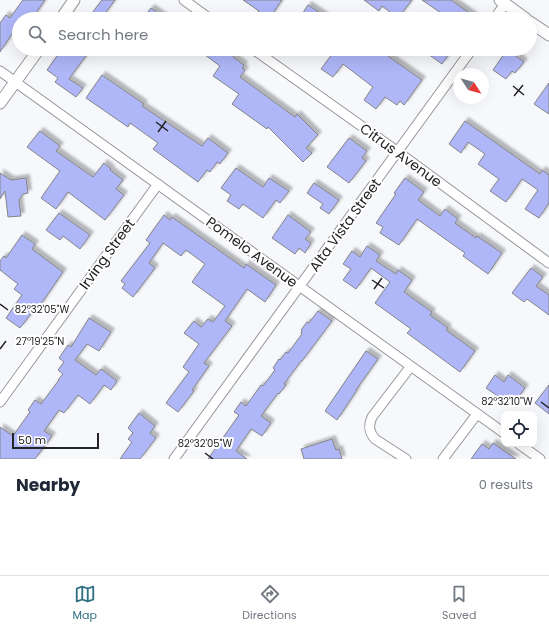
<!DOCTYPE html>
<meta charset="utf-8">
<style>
:root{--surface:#fff;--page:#f6f6f7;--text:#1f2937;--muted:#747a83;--line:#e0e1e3;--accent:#2e6f82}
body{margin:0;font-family:Poppins,sans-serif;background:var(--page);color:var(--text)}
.controls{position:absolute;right:12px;bottom:12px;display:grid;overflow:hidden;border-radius:8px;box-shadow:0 4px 16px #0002}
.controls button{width:36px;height:36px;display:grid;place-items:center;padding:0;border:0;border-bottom:1px solid var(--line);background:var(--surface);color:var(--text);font:20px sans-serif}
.compass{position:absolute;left:453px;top:68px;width:36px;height:36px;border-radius:50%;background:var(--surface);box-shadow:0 4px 16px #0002;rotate:126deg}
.scale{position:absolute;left:12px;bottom:10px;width:87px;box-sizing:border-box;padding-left:4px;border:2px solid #242425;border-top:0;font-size:11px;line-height:14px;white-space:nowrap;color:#242425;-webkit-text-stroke:3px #fff;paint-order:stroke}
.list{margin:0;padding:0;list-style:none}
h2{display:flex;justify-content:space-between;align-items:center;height:52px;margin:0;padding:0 16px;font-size:17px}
h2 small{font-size:13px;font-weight:400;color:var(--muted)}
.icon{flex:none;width:22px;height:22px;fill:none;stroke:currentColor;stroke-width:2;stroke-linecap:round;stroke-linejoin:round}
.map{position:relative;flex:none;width:549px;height:459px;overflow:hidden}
.search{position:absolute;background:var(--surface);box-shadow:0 4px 16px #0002;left:12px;right:12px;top:12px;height:44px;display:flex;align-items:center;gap:10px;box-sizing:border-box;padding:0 14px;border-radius:22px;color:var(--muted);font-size:15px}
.sheet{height:116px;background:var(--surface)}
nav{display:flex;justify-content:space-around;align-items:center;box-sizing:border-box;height:56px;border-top:1px solid var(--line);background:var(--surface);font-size:11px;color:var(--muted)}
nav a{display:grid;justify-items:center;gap:2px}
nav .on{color:var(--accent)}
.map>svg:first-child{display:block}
.building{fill:#afb7f9;stroke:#838487;filter:url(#shadow)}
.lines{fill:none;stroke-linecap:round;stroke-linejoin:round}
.minor-casing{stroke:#96979a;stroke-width:11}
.tertiary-casing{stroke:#96979a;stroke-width:13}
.minor{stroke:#fff;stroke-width:9}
.tertiary{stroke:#fff;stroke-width:11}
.ticks{fill:none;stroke:#242425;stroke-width:1.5}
.labels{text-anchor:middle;stroke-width:4;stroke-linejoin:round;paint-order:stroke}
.street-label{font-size:14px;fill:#242425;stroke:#fff}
.ticks-label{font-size:10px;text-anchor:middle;fill:#242425;stroke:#fff;stroke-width:4;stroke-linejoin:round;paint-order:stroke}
</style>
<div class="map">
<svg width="549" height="459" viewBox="0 0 549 459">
<defs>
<filter id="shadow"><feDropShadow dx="3.5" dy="-3.5" stdDeviation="1" flood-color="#0004"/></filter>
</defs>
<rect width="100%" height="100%" fill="#f7f8fc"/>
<!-- building -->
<path class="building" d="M 23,0 L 45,0 L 32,19 L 19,19 L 19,39 L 12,34 L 0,52 L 0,23 L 6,15 L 10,18 Z
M 102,0 L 115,0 L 101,19 L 100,19 L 92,13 Z
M 243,0 L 282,0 L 269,19 L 253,19 L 259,11 Z
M 364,0 L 412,0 L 398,18 L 382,6 L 379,11 Z
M 422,0 L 451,0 L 478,19 L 437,19 L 441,13 Z
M 308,5 L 329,19 L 299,19 Z
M 151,8 L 167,19 L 143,19 Z
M 62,49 L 91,49 L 69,79 L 83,88 L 76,97 L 55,82 L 58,78 L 47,70 Z
M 197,49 L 227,49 L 235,54 L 233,57 L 244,65 L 242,68 L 245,70 L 240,77 L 295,117 L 297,114 L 318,135 L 306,148 L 312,153 L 303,162 L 268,127 L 267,129 L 232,104 L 239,94 L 213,76 L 220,66 Z
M 336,49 L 378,49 L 422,80 L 404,105 L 400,101 L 397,105 L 385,97 L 376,109 L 364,100 L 373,87 L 343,64 L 333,77 L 321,69 Z
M 421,49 L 442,49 L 449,54 L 442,64 Z
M 507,50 L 524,62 L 515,73 L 512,71 L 506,79 L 493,70 Z
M 102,75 L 144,104 L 142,106 L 202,146 L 208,138 L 228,153 L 220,164 L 217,162 L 210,172 L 207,170 L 198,182 L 153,149 L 158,143 L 130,123 L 128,127 L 86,98 Z
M 549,83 L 549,114 L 534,104 Z
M 465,121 L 540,174 L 542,170 L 549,175 L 549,203 L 539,218 L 525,209 L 538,190 L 522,179 L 506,202 L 490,191 L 499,179 L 478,164 L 485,154 L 468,142 L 461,153 L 449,144 Z
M 40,131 L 60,146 L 56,151 L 93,177 L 104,163 L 111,169 L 110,170 L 123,180 L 116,189 L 124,195 L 105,220 L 68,192 L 56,209 L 41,198 L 60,171 L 27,147 Z
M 349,138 L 367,151 L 362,158 L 366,161 L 349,183 L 327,167 Z
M 236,168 L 263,187 L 269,178 L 289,191 L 280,203 L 276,200 L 263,218 L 243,204 L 239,209 L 227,201 L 231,195 L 221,188 Z
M 0,173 L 11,180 L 26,178 L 28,193 L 23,194 L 19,200 L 21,216 L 8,217 L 5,191 L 0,199 Z
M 405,178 L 424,192 L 418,200 L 440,216 L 445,209 L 458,219 L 455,223 L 476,238 L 477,236 L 502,253 L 488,274 L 463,256 L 465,253 L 417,219 L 399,245 L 380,233 L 383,227 L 376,223 L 396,194 L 394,193 Z
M 314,183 L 339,200 L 329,214 L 320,208 L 323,204 L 307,193 Z
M 59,213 L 90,235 L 80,249 L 63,236 L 60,240 L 46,230 Z
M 164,215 L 170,220 L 172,217 L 244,268 L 246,264 L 276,285 L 265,302 L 247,289 L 225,321 L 232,326 L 204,363 L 209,366 L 192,390 L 194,391 L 178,412 L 166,403 L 189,372 L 183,367 L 199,344 L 184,333 L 194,321 L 201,327 L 208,319 L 213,322 L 225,306 L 192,282 L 205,264 L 186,250 L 181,256 L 163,243 L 149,263 L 155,268 L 133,297 L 122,288 L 125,284 L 121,281 L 150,243 L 146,240 Z
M 288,215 L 311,232 L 305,239 L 311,243 L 305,253 L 299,248 L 295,254 L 272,238 Z
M 22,235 L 35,244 L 32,249 L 63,272 L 39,307 L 37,306 L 20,328 L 6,318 L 22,295 L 14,289 L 18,284 L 0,270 L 0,261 L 4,256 L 6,258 Z
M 367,246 L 380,255 L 376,261 L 396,274 L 398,270 L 412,280 L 404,292 L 432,312 L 430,315 L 448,328 L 446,330 L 475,351 L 460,372 L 407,333 L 411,329 L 375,303 L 390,282 L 371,268 L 356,289 L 343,280 L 351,269 L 343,264 L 352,251 L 360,257 Z
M 531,268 L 543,277 L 536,286 L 549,295 L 549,315 L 527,299 L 524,302 L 512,293 Z
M 318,311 L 332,321 L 302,361 L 301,361 L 284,384 L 286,385 L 279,394 L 278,393 L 261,416 L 271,423 L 262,436 L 251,429 L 236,451 L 247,459 L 208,459 L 239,415 L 234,412 L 241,402 L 246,406 L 261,385 L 263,386 L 275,370 L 273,368 L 279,359 L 280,360 L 286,352 L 288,353 L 302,334 L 301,333 L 302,331 L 301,330 L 307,322 L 309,323 Z
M 89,318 L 111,332 L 99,351 L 87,344 L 75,360 L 96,375 L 101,369 L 117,381 L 111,390 L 104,385 L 90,404 L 78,395 L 64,413 L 59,410 L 44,431 L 52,436 L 35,459 L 0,459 L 0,427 L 13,436 L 30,412 L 28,410 L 35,400 L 41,404 L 59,380 L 58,380 L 63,374 L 58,370 L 64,362 L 59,358 L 68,345 L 71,347 Z
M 366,351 L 378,359 L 356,390 L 357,390 L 337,420 L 325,411 Z
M 495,375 L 504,382 L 508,375 L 525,388 L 512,406 L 486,388 Z
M 549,385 L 549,414 L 535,403 Z
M 139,413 L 155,426 L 150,433 L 156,438 L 140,459 L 120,459 L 132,442 L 128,439 L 133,433 L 128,428 Z
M 332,439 L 336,450 L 339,449 L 342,459 L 304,459 L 301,449 Z
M 493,443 L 516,459 L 471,459 L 482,444 L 489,449 Z"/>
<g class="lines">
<!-- minor casing -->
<g class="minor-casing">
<path id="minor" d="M 184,0 L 210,19
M 494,19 L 505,4
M 253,49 L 398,152 L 549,263
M 0,71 L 504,433
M 0,402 L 158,184
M 519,444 L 540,459
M 174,459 L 472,49
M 406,459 L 375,439 C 369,432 368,426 372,417 L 411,366
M 443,459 L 477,414"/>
</g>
<!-- tertiary casing -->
<g class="tertiary-casing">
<path id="tertiary" d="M 500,0 L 526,19
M 61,19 L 74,0
M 530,22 L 549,35
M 0,103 L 39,49"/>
</g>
<!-- minor -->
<use href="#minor" class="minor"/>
<!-- tertiary -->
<use href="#tertiary" class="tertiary"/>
</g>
<!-- ticks -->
<path class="ticks" d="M 513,86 L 524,95M 514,96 L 523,85M 156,122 L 168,131M 158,132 L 166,121M 372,280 L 384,288M 374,289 L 382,278M 0,304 L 8,310M 0,349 L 6,341M 541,402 L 549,408M 205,453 L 213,459"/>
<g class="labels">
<!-- street labels -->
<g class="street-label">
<text transform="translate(401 155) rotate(36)" y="5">Citrus Avenue</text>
<text transform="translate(345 225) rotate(-54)" y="5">Alta Vista Street</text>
<text transform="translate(252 252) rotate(36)" y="5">Pomelo Avenue</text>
<text transform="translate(107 254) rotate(-54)" y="5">Irving Street</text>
</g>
</g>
<g class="ticks-label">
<text x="42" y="313">82°32'05"W</text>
<text x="40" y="345">27°19'25"N</text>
<text x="507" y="405">82°32'10"W</text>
<text x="205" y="447">82°32'05"W</text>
</g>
</svg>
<div class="controls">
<button><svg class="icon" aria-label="locate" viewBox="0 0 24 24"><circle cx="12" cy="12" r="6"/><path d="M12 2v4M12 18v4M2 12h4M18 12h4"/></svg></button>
</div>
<svg class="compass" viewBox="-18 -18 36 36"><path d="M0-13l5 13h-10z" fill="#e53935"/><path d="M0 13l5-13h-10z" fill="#747a83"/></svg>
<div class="scale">50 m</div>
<div class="search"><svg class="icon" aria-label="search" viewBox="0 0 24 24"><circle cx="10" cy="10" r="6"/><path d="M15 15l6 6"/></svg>Search here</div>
</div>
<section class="sheet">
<h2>Nearby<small>0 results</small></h2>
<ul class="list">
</ul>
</section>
<nav>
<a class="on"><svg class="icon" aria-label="map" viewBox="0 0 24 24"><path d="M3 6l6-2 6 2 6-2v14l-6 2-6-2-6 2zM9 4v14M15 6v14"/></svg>Map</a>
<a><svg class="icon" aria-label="directions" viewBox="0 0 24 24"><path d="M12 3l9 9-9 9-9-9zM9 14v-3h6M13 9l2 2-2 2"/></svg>Directions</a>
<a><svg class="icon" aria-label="saved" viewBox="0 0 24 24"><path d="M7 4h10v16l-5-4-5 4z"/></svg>Saved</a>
</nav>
